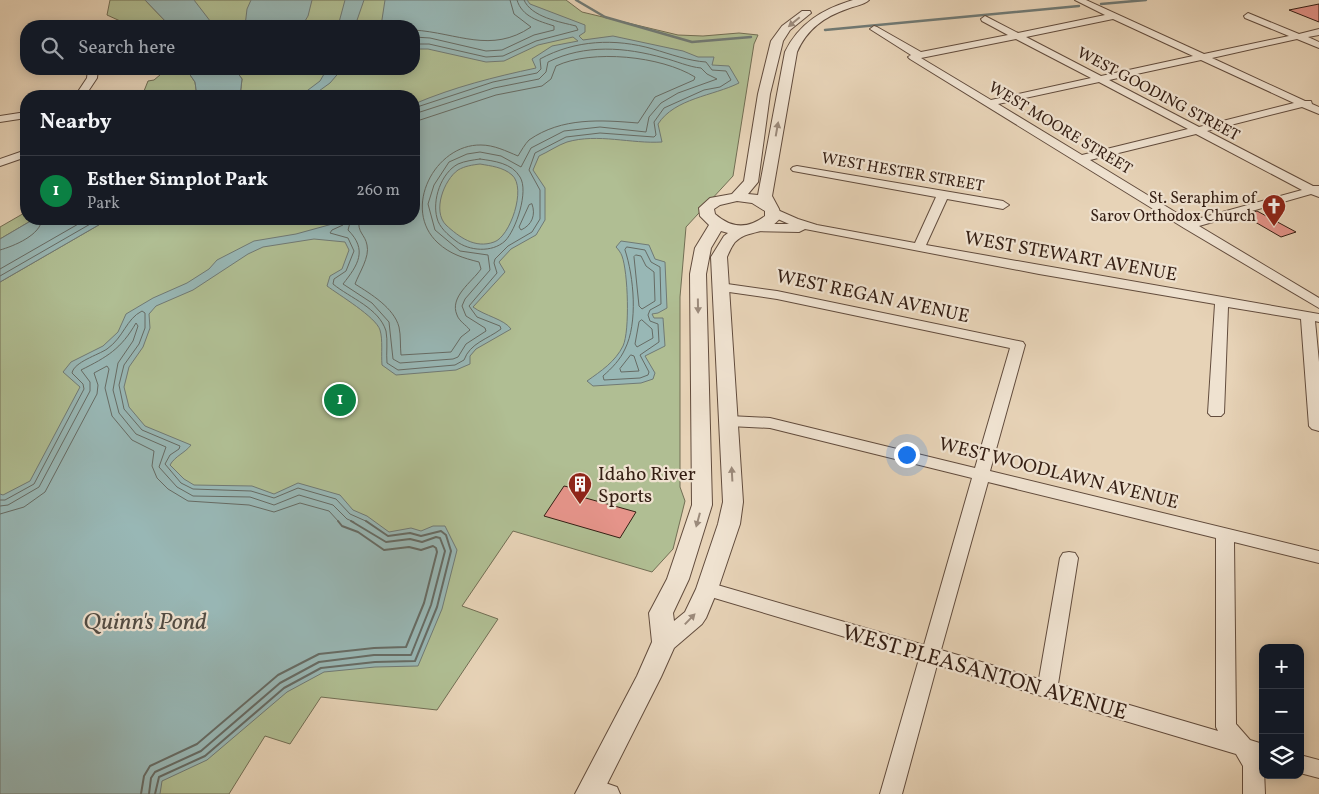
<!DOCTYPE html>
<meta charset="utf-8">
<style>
:root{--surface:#171b24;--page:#242831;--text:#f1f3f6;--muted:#9ea1a6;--line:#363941;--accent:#0b8043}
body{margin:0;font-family:Vollkorn,serif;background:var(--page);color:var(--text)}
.controls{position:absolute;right:15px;bottom:15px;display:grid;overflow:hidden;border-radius:10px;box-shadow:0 2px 12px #0003}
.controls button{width:45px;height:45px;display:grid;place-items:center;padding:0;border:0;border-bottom:1px solid var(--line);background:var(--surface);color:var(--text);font:25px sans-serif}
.you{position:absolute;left:906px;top:454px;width:18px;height:18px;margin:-12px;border:4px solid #fff;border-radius:50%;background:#1a73e8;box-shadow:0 0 0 8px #1a73e833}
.badge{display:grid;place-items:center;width:32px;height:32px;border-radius:50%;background:var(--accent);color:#fff;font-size:16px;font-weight:700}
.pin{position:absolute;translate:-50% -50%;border:2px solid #fff;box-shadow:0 1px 5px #0006}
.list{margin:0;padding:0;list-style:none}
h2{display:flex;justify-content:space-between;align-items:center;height:65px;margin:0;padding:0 20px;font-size:21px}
h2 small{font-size:16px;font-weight:400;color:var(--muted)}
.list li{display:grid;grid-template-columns:32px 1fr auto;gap:15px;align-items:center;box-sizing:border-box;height:70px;padding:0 20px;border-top:1px solid var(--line)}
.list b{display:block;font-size:19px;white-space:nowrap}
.list p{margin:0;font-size:16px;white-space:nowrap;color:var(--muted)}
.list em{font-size:16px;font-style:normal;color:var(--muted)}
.icon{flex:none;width:28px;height:28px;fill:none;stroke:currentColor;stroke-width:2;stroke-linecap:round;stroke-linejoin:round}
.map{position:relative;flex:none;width:1319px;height:794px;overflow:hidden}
.search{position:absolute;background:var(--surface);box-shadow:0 2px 12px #0003;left:20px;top:20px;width:400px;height:55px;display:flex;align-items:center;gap:12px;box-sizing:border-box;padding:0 18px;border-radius:20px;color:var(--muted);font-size:19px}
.panel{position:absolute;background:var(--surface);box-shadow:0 2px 12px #0003;left:20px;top:90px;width:400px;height:135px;border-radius:20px}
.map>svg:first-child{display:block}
.green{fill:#b0be93;stroke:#726e54}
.water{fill:#98b7b5;stroke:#707a75;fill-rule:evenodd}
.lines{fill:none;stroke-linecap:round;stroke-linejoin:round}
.shore-far1{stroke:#666b64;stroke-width:1}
.shore{stroke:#666b64;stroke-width:2}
.stream{stroke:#707a75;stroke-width:2.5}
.building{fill:#e5948a;stroke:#351f14}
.minor-casing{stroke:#624c3d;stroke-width:2}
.tertiary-casing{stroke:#624c3d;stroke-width:2}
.minor{fill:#efe2d0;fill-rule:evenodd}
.tertiary{fill:#efe2d0;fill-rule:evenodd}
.oneway{fill:#9b8a7b}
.labels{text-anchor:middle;stroke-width:4.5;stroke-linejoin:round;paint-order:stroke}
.far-street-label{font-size:16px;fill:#351f14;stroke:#efe2d0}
.far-poi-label{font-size:16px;fill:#351f14;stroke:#efe2d0;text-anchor:end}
.street-label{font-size:19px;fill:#351f14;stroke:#efe2d0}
.poi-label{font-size:19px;fill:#351f14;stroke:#efe2d0;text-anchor:start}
.near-street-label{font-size:22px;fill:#351f14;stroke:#efe2d0}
.near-water-label{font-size:24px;font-style:italic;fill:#534d44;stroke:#efe2d0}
</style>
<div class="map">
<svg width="1319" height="794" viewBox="0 0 1319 794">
<rect width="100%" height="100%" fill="#e7d3b7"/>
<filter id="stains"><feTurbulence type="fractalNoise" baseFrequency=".004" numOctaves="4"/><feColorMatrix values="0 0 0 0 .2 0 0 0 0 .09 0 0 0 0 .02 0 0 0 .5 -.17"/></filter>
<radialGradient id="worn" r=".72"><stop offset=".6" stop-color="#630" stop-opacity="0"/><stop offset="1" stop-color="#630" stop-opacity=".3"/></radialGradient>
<!-- green -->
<path class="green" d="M 110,0 L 145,0 L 170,26 L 150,26 L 148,22 L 129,25 L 107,15 Z
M 192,0 L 566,0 L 582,12 L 678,35 L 703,36 L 739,33 L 758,35 L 754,44 L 733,176 L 686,227 L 680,297 L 680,487 L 685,501 L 673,549 L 652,572 L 513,531 L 462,606 L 498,619 L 437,710 L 321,697 L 290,744 L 265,736 L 229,794 L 0,794 L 0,282 L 109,219 L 414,219 L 414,96 L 240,96 L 242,79 L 235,69 L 414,69 L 414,26 L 212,26 Z
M 167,69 L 186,69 L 195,82 L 197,96 L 142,96 L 148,81 L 154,80 Z
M 26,212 L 26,219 L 34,219 L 0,239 L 0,227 Z"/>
<!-- water -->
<path class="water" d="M 145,0 L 194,0 L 214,26 L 170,26 Z
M 251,0 L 312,0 L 308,16 L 302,26 L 245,26 L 247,9 Z
M 345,0 L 364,0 L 355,26 L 338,26 Z
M 385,0 L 527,0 L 530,4 L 585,25 L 585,32 L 579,36 L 583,40 L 613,36 L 683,51 L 698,57 L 714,57 L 712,65 L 729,66 L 739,83 C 713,96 675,98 658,124 L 662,142 C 631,144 598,133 567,142 C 558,145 548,152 539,156 L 533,170 L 545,188 L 545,220 L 536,235 L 511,249 L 499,262 L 505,272 L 473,307 C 485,316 504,319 511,329 L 476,349 L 470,356 L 470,364 L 456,370 L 396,375 L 382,365 C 381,354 383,340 380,330 C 376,317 339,295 327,286 L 330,276 L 342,269 L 349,250 L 345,242 L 314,239 L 263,247 L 248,254 L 193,290 L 156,306 L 149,314 L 150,328 L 143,347 L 129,367 L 124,387 L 129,407 L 145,426 L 191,445 C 185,453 175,456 170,465 L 184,479 L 194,485 L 252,486 L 274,494 L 298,483 L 340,495 L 353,510 L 367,516 L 389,532 L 411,528 L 421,531 L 433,526 L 445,526 L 457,550 L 442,609 L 418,666 L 375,667 L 324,672 L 287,692 L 207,760 L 162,781 L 160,794 L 0,794 L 0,494 L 3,495 L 30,481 L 80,387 L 63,372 L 71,362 L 103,346 L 118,332 L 126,314 L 153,298 L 187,283 L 209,269 L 217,260 L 254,241 L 296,234 L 336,223 L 343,219 L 414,219 L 414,104 C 454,87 494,77 536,68 L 532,59 L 552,46 L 578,41 L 573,37 L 538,45 L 504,61 L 486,62 L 428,49 L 414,49 L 414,26 L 381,26 ZM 480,164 C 491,166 503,167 512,175 C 527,188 510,237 494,242 C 475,249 459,237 446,225 C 432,211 444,180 458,170 C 465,166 472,165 480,164 Z
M 186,69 L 235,69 L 242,79 L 240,96 L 197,96 L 195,82 Z
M 327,69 L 342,69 L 330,83 L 312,96 L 300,96 L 320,81 Z
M 34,219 L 109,219 L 0,282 L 0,239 Z
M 621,241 L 649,245 L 655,259 L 665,262 L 667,308 L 658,313 L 652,314 L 654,318 L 663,318 L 665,346 L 645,356 L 655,373 L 653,379 L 641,383 L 593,386 L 587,381 C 601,371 615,362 623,346 C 630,331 628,272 622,256 C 621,253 618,249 616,247 Z"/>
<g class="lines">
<!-- shore-far1 -->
<path class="shore-far1" d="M 414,30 C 458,33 491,54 531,27 L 514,14 L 510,0
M 414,37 L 430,38 L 486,51 L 502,50 L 534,35 L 554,30 L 554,26 C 539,21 522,17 517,0
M 414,44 L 429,44 L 486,57 L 503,56 L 536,41 L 578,30 L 576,26 C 560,22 531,17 524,0
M 480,159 C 494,161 512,163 520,177 C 529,191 516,230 505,241 C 492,253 469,251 456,241 C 448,235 439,227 437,218 C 432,200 441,173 458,164 C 465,161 473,160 480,159 Z
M 532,204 C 536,215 532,225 521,230 L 519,227 L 529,205 Z
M 345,219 L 343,225 L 332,230 L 330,233 L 348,238 L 354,251 L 346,271 L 334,279 L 333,284 C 350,298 379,308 386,331 C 388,341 386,353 387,363 L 398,370 L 455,365 L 464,360 C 470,343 488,339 501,329 L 500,326 L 477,317 L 469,306 L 497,273 L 494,263 L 495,259 L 508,246 L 532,232 L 540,219 L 540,190 L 529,170 L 535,153 L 566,137 L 600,133 L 654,137 L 656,135 L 654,122 L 664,108 L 704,90 L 720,87 L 731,80 L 726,71 L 712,70 L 706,62 C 689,61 670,54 653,49 C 615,38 575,40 540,59 L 541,69 L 537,73 L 493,82 L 414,108
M 351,219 L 348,230 C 368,250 358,265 343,284 L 372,303 L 389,322 L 393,359 L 400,363 L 453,359 L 458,357 L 466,344 L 486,331 L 485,328 L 466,316 L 462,306 L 465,299 L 490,270 L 488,255 L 460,251 L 435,230 L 428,204 L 434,185 L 449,162 L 467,154 L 480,152 L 501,156 L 521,167 L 531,148 L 564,131 L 600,127 L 646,132 L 649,117 L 661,103 L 678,93 L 717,79 L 707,74 L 701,68 C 689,67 676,61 664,58 C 625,47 585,44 548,62 L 546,72 L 539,79 L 494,88 L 414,114
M 359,219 C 357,233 365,234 367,245 C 370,257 359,273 355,284 C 371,294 394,308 399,327 C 401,336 400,346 401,355 L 451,352 L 461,337 L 470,330 C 466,325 459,321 457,315 C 449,297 472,282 481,269 L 479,262 C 463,258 450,254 438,243 C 401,209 435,144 481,145 C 494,145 506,151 518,156 C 521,151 525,144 529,140 C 562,117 601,120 638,123 L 655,97 L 694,80 L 695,77 C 661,56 592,49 556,66 L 551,79 L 542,86 L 496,95 L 414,122
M 627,247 L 645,250 L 651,262 L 660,267 L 661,304 L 650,310 L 648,315 L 650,321 L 658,324 L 659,342 L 640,355 L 649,372 L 648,375 L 640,378 L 604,380 L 603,376 C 612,368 620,360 625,349 C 638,323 634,277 625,250 Z
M 0,250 C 14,246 41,235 42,219
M 636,255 L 641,256 L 646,266 L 654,272 L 655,301 L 642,309 L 639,306 L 634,257 Z
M 0,269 L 87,219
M 0,276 L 99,219
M 642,320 L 652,329 L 653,338 L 637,347 L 635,344 L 639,322 Z
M 631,355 L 634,356 L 639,371 L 621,372 L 620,369 Z
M 0,500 L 5,500 L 34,484 L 84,389 L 83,384 L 72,373 C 74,362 98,355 107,349 C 124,337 126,319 142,311 L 145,313 L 145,328 L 139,344 L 124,365 L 119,385 L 124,409 L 142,430 L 180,446 L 179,449 L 170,455 L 165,464 L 181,483 L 193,489 L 251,491 L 274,498 L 298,488 L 336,499 L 350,514 L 368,522
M 0,506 L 8,505 L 39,487 L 90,391 L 90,382 L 81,370 C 107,357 121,349 136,323 L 138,326 L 133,341 L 118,363 L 113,390 L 119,413 L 136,434 L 166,447 L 159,467 L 177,487 L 193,496 L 250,497 L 274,505 L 299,495 L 333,505 L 347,519 L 354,522
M 0,514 L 24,507 L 45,492 L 97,394 L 98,385 L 94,373 L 107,366 L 109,369 L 105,388 L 112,416 L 132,440 L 154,451 L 152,466 L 157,478 L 168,489 L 188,501 L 249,505 L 274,512 L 300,503 L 329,511 L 339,522"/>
<!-- shore -->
<path class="shore" d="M 141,794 L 144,776 L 150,766 L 197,744 L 278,675 L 319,654 L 374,648 L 406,647 L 424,603 L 437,552 L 436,548 L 433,546 L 421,550 L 409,547 L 384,550 L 358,532 L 342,526 L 338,521
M 149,794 L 151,778 L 155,772 L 201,751 L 280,683 L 319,662 L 374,655 L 411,655 L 431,605 L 445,551 L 440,538 L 436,537 L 422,542 L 410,539 L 386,542 L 351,521
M 155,794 L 159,777 L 205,756 L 284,688 L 321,668 L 375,662 L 415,661 L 437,607 L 451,551 L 446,535 L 441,531 L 421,536 L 410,533 L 388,536 L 366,521"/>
<!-- stream -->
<path class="stream" d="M 576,0 L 605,17 L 692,42 L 751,37
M 1101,4 L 1146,0
M 825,30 L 1079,6"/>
</g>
<!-- building -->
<path class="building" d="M 1319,4 L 1319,22 L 1289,10 Z
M 1257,211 L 1296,232 L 1281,237 L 1243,215 Z
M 564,486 L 586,491 L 582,497 L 636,512 L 620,538 L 544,516 Z"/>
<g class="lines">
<!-- minor casing -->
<g class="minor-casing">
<path id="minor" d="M 1075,0 L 1086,0 L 1204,54 L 1289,36 L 1245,18 L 1244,16 L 1248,13 L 1299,34 L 1319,29 L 1319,35 L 1308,37 L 1319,42 L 1319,48 L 1297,39 L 1212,58 L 1305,101 L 1311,101 L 1312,104 L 1319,107 L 1319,114 L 1302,107 L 1207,131 L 1313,186 L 1319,186 L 1319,197 L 1311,194 L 1199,226 L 1319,298 L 1319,308 L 1184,228 L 910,59 L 908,57 L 911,55 L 870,29 L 874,26 L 877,27 L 921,52 L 1008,35 L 982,21 L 981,19 L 985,16 L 1018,33 L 1105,15 ZM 1113,19 L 1193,56 L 1101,76 L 1026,37 ZM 1016,39 L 1091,78 L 991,100 L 921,58 ZM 1201,60 L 1294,103 L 1199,127 L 1109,80 ZM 1099,82 L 1188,129 L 1082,155 L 998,104 ZM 1196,134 L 1302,190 L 1190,221 L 1090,160 Z
M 88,69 L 98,69 L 97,78 L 85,96 L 75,96 L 87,78 Z
M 26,112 L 26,118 L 0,122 L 0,116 Z
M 26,150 L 26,157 L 0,166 L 0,159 Z
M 797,166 L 1003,201 L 1009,205 L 1003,209 L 947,199 L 926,245 L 1319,314 L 1319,322 L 1315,321 L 1319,362 L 1319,431 L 1312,429 L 1309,426 L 1301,319 L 1228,307 L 1224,413 L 1221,416 L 1211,416 L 1208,413 L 1215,304 L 1039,274 L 805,229 L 799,232 L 752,231 L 750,228 L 752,225 L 756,224 L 789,224 L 769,215 L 767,212 L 769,209 L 773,208 L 798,219 L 817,225 L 915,243 L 936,197 L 793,171 L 791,169 L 793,167 Z
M 720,283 L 777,291 L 1023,342 L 1025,345 L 990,471 L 1319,551 L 1319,563 L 1234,542 L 1236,724 L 1250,740 L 1263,744 L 1265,794 L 1243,794 L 1243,766 L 1236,754 L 937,665 L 902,794 L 880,794 L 919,659 L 701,594 L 698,589 L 701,584 L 707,582 L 924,645 L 972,478 L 770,428 L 729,426 L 724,424 L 721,421 L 724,418 L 729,416 L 770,418 L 975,468 L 1010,348 L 777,299 L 715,290 L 713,287 ZM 988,482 L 1216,538 L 1216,727 L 1218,731 L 1058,684 L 1078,558 L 1075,553 L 1069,552 L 1063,553 L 1060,558 L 1039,679 L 941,650 Z
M 1300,755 L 1319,760 L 1319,778 L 1300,773 Z
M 591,778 L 617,787 L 620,794 L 583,794 L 580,787 L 583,780 Z"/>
</g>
<!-- tertiary casing -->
<g class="tertiary-casing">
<path id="tertiary" d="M 853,0 L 869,0 C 864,5 854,6 847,9 C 824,17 807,29 797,52 L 772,196 L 779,209 L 781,217 C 767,236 747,229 735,242 C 732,246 729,252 727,257 L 743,502 L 740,524 L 718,589 L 706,618 L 702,624 L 674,648 L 661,677 L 602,794 L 575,794 L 637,676 L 652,642 L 649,613 L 667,579 L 692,505 L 690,274 L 695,248 L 709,225 L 700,216 L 699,208 L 710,198 L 732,194 L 744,181 L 758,94 L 771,41 L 782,26 L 802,11 L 810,11 L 811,13 L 790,30 L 783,41 L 770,94 L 758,182 L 748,194 L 758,195 L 785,52 C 799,23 823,9 853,0 ZM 737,201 L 752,203 L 765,211 L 765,216 C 748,229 732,229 715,214 L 714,209 L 720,205 ZM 721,231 L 728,233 L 724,236 L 711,257 L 723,502 L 718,524 L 696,589 L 685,612 L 674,621 L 673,613 L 689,579 L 712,505 L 706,274 L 711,248 Z"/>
</g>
<!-- minor -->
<use href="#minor" class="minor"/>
<!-- tertiary -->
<use href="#tertiary" class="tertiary"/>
</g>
<!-- one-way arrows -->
<defs><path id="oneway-solid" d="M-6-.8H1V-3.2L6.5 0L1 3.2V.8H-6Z" transform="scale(1.25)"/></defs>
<g class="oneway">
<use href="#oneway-solid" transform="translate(794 22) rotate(140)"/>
<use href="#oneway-solid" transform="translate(777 129) rotate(-80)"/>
<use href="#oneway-solid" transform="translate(698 306) rotate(89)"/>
<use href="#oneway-solid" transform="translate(732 474) rotate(-93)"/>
<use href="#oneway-solid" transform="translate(698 520) rotate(105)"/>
<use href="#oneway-solid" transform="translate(690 619) rotate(-46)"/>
</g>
<!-- icons -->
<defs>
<g id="church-pin" transform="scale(1.25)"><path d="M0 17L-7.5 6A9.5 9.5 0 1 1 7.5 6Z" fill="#8f2418" stroke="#efe2d0"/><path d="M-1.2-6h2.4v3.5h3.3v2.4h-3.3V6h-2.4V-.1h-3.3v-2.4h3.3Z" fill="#fff"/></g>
<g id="building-pin" transform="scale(1.25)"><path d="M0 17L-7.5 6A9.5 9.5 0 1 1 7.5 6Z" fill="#8f2418" stroke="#efe2d0"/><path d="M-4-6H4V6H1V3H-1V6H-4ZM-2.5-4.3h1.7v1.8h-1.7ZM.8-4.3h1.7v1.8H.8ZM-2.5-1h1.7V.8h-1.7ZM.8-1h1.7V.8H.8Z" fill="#fff"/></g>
</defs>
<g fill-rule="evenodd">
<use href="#church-pin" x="1274" y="206"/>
<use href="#building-pin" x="580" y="484"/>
</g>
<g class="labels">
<!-- far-street labels -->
<g class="far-street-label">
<text transform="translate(1159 93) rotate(28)" y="6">WEST GOODING STREET</text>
<text transform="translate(1061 127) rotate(31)" y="6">WEST MOORE STREET</text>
<text transform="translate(903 171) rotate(10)" y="6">WEST HESTER STREET</text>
</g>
<!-- far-poi labels -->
<g class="far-poi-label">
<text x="1256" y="203">St. Seraphim of<tspan x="1256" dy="18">Sarov Orthodox Church</tspan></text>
</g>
<!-- street labels -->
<g class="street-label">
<text transform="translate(1071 255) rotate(10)" y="7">WEST STEWART AVENUE</text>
<text transform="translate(873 295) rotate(12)" y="7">WEST REGAN AVENUE</text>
<text transform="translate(1059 472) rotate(14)" y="7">WEST WOODLAWN AVENUE</text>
</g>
<!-- poi labels -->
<g class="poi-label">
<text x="598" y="480">Idaho River<tspan x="598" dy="22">Sports</tspan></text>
</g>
<!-- near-street labels -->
<g class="near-street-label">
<text transform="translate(985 671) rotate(16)" y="8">WEST PLEASANTON AVENUE</text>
</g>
<!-- near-water labels -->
<g class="near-water-label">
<text x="145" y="629">Quinn's Pond</text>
</g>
</g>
<rect width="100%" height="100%" filter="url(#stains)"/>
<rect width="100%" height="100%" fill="url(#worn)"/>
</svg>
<div class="controls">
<button>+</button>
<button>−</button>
<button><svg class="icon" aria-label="layers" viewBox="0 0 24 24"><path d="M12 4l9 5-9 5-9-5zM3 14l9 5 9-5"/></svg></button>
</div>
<div class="you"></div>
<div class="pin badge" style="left:340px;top:400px">1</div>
<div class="search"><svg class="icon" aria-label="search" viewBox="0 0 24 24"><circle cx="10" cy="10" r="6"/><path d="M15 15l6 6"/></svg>Search here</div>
<section class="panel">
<h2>Nearby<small></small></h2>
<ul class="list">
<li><span class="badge">1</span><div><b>Esther Simplot Park</b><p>Park</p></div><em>260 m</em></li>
</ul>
</section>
</div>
